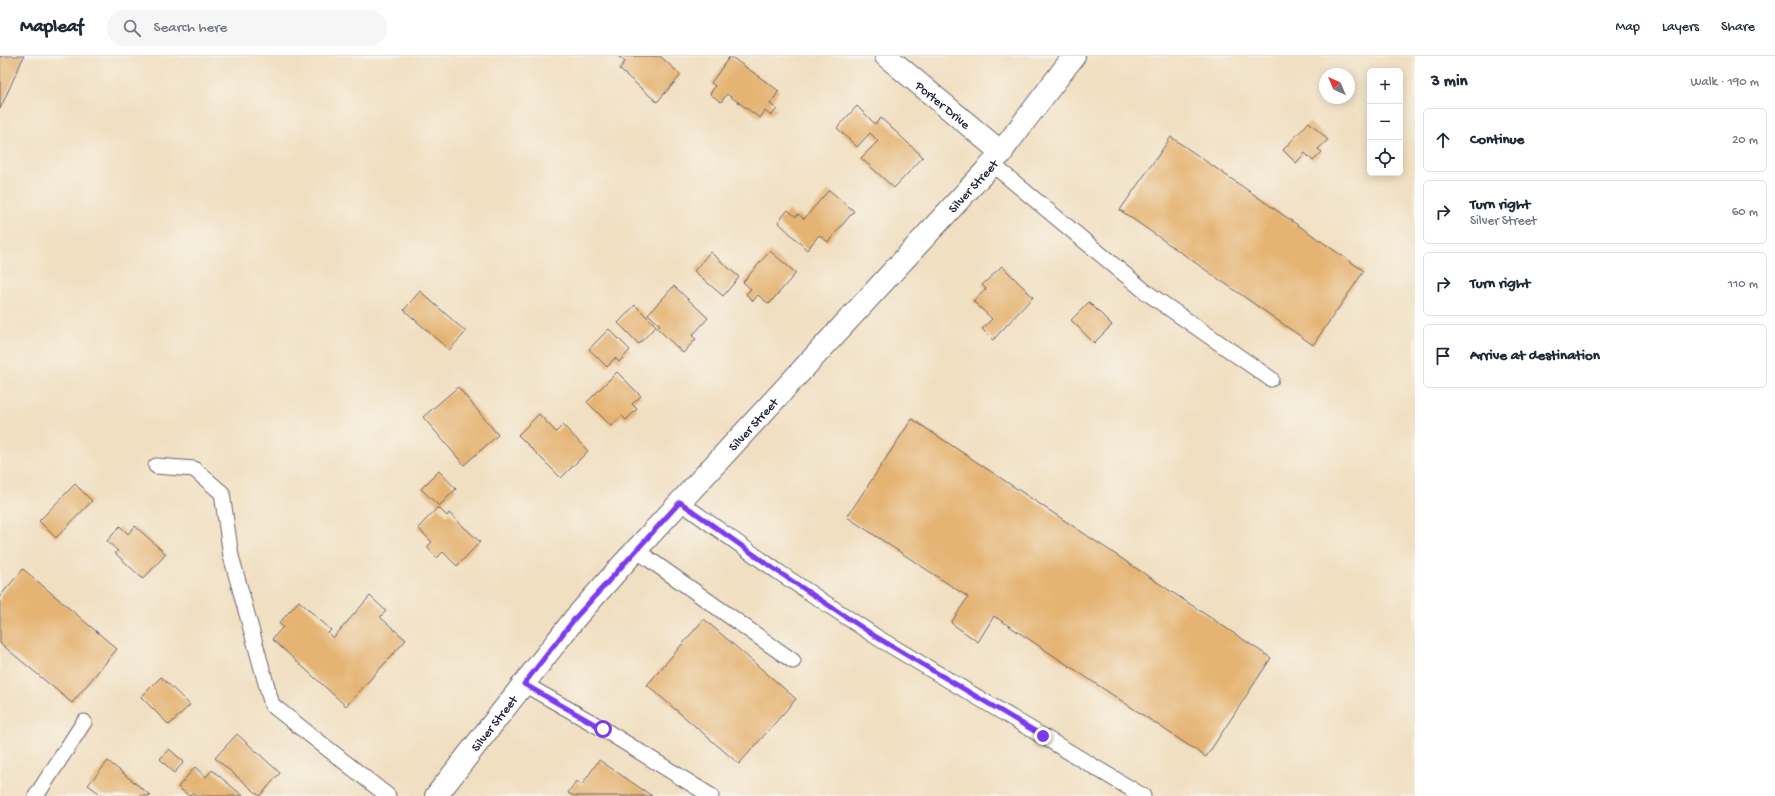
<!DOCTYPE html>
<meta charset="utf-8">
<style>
:root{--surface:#fff;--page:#f6f6f7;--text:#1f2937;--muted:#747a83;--line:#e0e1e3}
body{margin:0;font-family:"Gochi Hand",sans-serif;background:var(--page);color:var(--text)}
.controls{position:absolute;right:12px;top:12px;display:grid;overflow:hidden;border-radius:6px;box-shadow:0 2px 10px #0003}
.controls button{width:36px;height:36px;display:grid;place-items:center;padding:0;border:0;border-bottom:1px solid var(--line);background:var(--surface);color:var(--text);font:20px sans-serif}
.compass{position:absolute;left:1319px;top:12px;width:36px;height:36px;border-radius:50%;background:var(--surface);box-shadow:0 2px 10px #0003;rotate:316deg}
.stop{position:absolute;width:12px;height:12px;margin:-9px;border:3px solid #7c3aed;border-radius:50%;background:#fff}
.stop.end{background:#7c3aed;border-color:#fff;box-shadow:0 1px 4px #0008}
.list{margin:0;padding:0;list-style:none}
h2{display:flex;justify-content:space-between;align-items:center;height:52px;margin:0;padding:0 16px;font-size:17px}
h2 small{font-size:13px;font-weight:400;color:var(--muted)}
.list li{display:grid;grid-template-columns:26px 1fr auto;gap:12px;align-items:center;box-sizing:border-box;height:64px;margin:0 8px 8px;padding:0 8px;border:1px solid var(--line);border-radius:6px}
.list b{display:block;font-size:15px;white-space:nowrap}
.list p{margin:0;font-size:13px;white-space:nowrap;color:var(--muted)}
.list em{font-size:13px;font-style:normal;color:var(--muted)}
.icon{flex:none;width:22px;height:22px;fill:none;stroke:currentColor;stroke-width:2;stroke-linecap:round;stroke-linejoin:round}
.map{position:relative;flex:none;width:1415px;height:740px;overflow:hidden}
header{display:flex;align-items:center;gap:24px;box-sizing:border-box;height:56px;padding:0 20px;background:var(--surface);border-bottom:1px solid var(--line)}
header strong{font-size:19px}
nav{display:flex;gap:22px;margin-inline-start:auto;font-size:14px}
.search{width:280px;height:36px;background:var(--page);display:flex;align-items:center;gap:10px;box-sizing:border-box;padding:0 14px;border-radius:22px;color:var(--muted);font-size:15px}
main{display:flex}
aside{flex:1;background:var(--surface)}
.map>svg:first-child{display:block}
.building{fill:#e5b473}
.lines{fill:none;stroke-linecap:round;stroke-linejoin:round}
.service-casing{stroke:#6a646a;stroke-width:17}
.minor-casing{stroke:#6a646a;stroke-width:24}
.tertiary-casing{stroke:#6a646a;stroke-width:24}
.service{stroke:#fff;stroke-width:15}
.minor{stroke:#fff;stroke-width:22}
.tertiary{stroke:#fff;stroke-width:22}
.route{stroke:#7c3aed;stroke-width:5}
.labels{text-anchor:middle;stroke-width:4;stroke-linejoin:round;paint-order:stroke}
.street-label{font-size:13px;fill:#22223b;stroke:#f7f3e8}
</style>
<header>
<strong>Mapleaf</strong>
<div class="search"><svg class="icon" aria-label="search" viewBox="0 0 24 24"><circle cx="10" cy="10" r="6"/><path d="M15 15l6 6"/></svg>Search here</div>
<nav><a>Map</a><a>Layers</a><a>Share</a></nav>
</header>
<main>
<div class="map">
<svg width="1415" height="740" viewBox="0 0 1415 740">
<rect width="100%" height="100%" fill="#f7f3e8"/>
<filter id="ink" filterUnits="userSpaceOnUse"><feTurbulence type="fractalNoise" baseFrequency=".025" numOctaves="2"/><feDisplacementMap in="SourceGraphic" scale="8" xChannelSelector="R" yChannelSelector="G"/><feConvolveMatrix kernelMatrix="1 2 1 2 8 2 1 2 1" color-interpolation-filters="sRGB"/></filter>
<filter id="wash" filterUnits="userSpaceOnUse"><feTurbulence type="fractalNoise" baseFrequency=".012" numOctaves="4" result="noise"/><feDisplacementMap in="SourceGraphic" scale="16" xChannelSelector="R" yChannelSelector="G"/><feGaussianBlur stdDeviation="0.9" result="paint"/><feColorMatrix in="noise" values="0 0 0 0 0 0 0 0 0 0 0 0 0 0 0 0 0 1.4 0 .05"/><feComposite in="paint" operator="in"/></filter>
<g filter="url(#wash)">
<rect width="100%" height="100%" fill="#f1dfc1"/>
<g id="blocks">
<!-- building -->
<path class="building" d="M 0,0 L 24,0 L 0,53 Z
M 618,0 L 660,0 L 681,19 L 657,46 L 619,13 L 625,6 Z
M 730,0 L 779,35 L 770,48 L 777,53 L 771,60 L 765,55 L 760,62 L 727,38 L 721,46 L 710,38 L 715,30 L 711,27 Z
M 857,50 L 875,68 L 881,62 L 923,101 L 894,132 L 861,102 L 878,85 L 870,77 L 857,91 L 837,72 Z
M 1309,66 L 1328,84 L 1318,93 L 1322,96 L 1313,105 L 1305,97 L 1296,107 L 1283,94 Z
M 1171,81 L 1364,215 L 1313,289 L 1120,154 Z
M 829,134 L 854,155 L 828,186 L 819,179 L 807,194 L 778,166 L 788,154 L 796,161 L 798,158 L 804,163 Z
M 770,195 L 796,217 L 769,248 L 758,239 L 753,245 L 746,238 L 751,233 L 743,226 Z
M 710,196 L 739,221 L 723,240 L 694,215 Z
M 1002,210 L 1033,241 L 993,284 L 982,273 L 992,263 L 973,245 L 986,233 L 982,229 Z
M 674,230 L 708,262 L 692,280 L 696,283 L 683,297 L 657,272 L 660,269 L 648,258 Z
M 420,235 L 466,276 L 449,294 L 404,254 Z
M 1089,246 L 1112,269 L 1094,287 L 1071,264 Z
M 635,249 L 656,270 L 639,288 L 618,267 Z
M 609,273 L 630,294 L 619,306 L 615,302 L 607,311 L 589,293 Z
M 617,316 L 641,340 L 632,348 L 637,353 L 626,364 L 622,360 L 611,370 L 587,346 Z
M 458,331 L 498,379 L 464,409 L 423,361 Z
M 539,358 L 556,376 L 563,369 L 588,395 L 561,422 L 518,379 Z
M 912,363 L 1271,602 L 1206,701 L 994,560 L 978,586 L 951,567 L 968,541 L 847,461 Z
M 439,415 L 456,433 L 439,450 L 421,433 Z
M 75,428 L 92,445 L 56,482 L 39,465 Z
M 438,451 L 447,460 L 449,457 L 480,486 L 457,510 L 443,496 L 437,502 L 427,491 L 432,486 L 418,472 Z
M 120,470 L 128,478 L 135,470 L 166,498 L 143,523 L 115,497 L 118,495 L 107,485 Z
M 23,513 L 117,593 L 72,647 L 0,587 L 0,540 Z
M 370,540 L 386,555 L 380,561 L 406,584 L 346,650 L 272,583 L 283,571 L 279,567 L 299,545 L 331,574 L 328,577 L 333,582 Z
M 704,563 L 796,643 L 739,708 L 647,629 Z
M 161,621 L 190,649 L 169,669 L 141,641 Z
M 237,678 L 280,717 L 260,740 L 215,702 Z
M 169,693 L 184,706 L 174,717 L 160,703 Z
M 599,704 L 652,740 L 574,740 L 568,737 L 576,725 L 582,729 Z
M 108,705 L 151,740 L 103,740 L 88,729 Z
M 195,711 L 206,721 L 212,714 L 243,740 L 196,740 L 192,737 L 189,740 L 178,731 Z"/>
</g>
</g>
<g filter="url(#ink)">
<use href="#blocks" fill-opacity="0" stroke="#6a646a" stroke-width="1"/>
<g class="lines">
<!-- service casing -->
<g class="service-casing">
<path id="service" d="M 992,108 L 1146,236 L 1271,323
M 156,410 L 194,413 L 222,437 L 231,500 L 272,649 L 388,740
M 680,446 L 777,515 L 878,582 L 1143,740
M 636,494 L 793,605
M 524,628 L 603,673 L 711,740
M 36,740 L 84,666"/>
</g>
<!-- minor casing -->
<g class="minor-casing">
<g id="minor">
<path id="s1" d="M 886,0 L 1002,97"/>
</g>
</g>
<!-- tertiary casing -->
<g class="tertiary-casing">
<g id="tertiary">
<path id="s2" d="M 436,740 L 576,561 L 623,508 L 992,108 L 1074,0"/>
</g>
</g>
<!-- service -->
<use href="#service" class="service"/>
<!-- minor -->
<use href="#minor" class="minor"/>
<!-- tertiary -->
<use href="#tertiary" class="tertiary"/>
</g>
</g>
<g class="lines" filter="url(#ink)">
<!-- route -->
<path class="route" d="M 603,673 L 524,628 L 576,561 L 680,446 L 777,515 L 878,582 L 1043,680"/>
</g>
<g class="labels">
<!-- street labels -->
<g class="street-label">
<text dy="5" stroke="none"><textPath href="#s1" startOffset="75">Porter Drive</textPath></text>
<text dy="5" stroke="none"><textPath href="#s2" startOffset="813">Silver Street</textPath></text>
<text dy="5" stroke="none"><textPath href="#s2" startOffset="489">Silver Street</textPath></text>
<text dy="5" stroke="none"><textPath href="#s2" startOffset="93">Silver Street</textPath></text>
</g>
</g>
</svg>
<div class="controls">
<button>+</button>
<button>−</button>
<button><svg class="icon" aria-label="locate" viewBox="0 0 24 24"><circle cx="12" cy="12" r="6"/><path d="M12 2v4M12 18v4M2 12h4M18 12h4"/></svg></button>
</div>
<svg class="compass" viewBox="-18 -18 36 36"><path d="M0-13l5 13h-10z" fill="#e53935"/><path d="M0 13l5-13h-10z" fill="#747a83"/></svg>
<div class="stop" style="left:603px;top:673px"></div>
<div class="stop end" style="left:1043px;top:680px"></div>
</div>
<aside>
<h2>3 min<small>Walk · 190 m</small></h2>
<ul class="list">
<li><svg class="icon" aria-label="ahead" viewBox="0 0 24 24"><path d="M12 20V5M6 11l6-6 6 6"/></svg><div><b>Continue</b></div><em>20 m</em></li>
<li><svg class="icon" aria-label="right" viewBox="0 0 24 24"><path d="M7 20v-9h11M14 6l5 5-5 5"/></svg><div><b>Turn right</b><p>Silver Street</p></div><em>60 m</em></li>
<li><svg class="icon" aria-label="right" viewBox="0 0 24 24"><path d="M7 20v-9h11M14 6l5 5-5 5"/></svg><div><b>Turn right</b></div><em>110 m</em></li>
<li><svg class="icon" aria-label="arrive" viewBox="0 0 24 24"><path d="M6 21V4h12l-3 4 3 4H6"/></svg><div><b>Arrive at destination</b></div></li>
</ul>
</aside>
</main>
